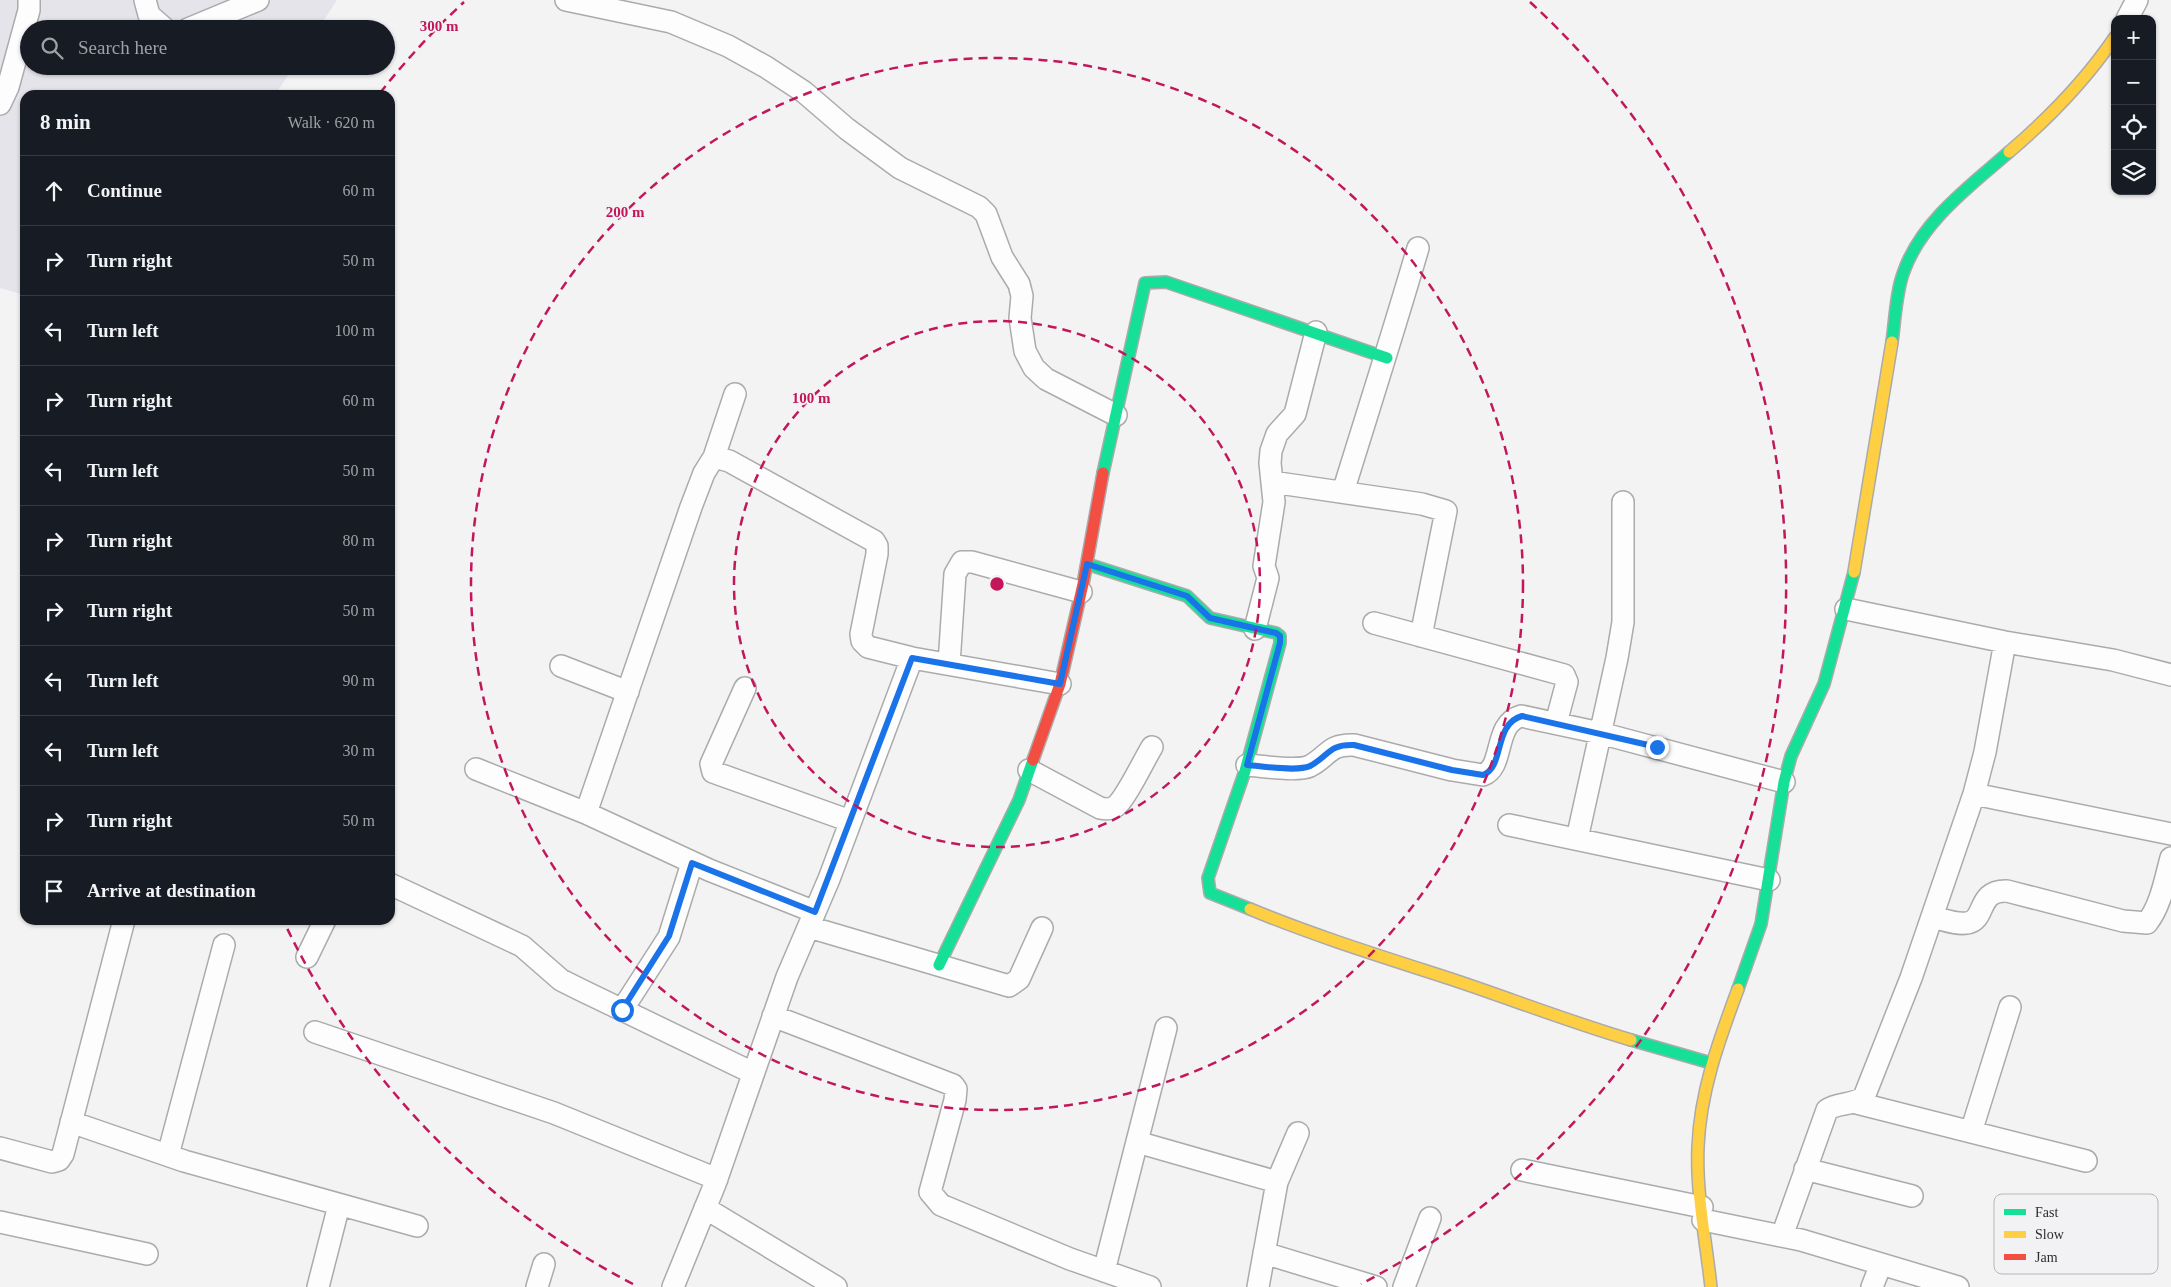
<!DOCTYPE html>
<meta charset="utf-8">
<style>
:root{--surface:#171b24;--page:#20242c;--text:#f1f3f6;--muted:#9ea1a6;--line:#363941}
body{margin:0;font-family:"Times New Roman",serif;background:var(--page);color:var(--text)}
.controls{position:absolute;right:15px;top:15px;display:grid;overflow:hidden;border-radius:10px;box-shadow:0 1px 4px #0004}
.controls button{width:45px;height:45px;display:grid;place-items:center;padding:0;border:0;border-bottom:1px solid var(--line);background:var(--surface);color:var(--text);font:25px sans-serif}
.stop{position:absolute;width:15px;height:15px;margin:-11px;border:4px solid #1a73e8;border-radius:50%;background:#fff}
.stop.end{background:#1a73e8;border-color:#fff;box-shadow:0 1px 5px #0008}
.list{margin:0;padding:0;list-style:none}
h2{display:flex;justify-content:space-between;align-items:center;height:65px;margin:0;padding:0 20px;font-size:21px}
h2 small{font-size:16px;font-weight:400;color:var(--muted)}
.list li{display:grid;grid-template-columns:32px 1fr auto;gap:15px;align-items:center;box-sizing:border-box;height:70px;padding:0 20px;border-top:1px solid var(--line)}
.list b{display:block;font-size:19px;white-space:nowrap}
.list em{font-size:16px;font-style:normal;color:var(--muted)}
.icon{flex:none;width:28px;height:28px;fill:none;stroke:currentColor;stroke-width:2;stroke-linecap:round;stroke-linejoin:round}
.map{position:relative;flex:none;width:2171px;height:1287px;overflow:hidden}
.search{position:absolute;background:var(--surface);box-shadow:0 1px 4px #0004;left:20px;top:20px;width:375px;height:55px;display:flex;align-items:center;gap:12px;box-sizing:border-box;padding:0 18px;border-radius:28px;color:var(--muted);font-size:19px}
.panel{position:absolute;background:var(--surface);box-shadow:0 1px 4px #0004;left:20px;top:90px;width:375px;height:835px;border-radius:15px}
.map>svg:first-child{display:block}
.built{fill:#e4e4ea}
.lines{fill:none;stroke-linecap:round;stroke-linejoin:round}
.street-casing{stroke:#ababac;stroke-width:24}
.fast-casing{stroke:#ababac;stroke-width:14}
.slow-casing{stroke:#ababac;stroke-width:14}
.jam-casing{stroke:#ababac;stroke-width:14}
.street{stroke:#fdfdfd;stroke-width:21}
.fast{stroke:#16e098;stroke-width:11}
.slow{stroke:#ffcf43;stroke-width:11}
.jam{stroke:#f24e42;stroke-width:11}
.route{stroke:#1a73e8;stroke-width:6}
.ring{fill:none;stroke:#c2185b;stroke-width:2.5;stroke-dasharray:9 6}
.key{fill:#f2f2f5;stroke:#b7b7b9;stroke-width:1}
.key-label{font-size:14px;fill:#2d2d2e}
.centre{fill:#c2185b;stroke:#f2f2f5;stroke-width:2.5}
.ring-label{font-size:15px;text-anchor:middle;font-weight:bold;fill:#c2185b;stroke:#f2f2f5;stroke-width:4;stroke-linejoin:round;paint-order:stroke}
</style>
<div class="map">
<svg width="2171" height="1287" viewBox="0 0 2171 1287">
<rect width="100%" height="100%" fill="#f3f3f4"/>
<!-- built -->
<path class="built" d="M 0,0 L 337,0 L 318,29 L 29,29 L 29,66 L 294,66 L 275,95 L 25,95 L 25,295 L 0,288 Z"/>
<g class="lines">
<!-- street casing -->
<g class="street-casing">
<path id="street" d="M 145,0 L 149,15 L 165,29
M 566,0 L 671,22 L 728,46 L 766,67 L 804,92 L 847,129 L 900,168 L 979,207 L 986,214 L 1002,257 L 1019,284 L 1022,296 L 1020,318 L 1025,351 L 1034,368 L 1046,379 L 1116,415
M 2127,19 L 2137,0
M 188,29 L 258,0
M 0,104 L 8,87 L 29,10 L 29,0
M 714,457 L 735,394
M 1272,482 L 1422,504 L 1446,511 L 1421,636
M 1343,492 C 1368,411 1394,330 1418,248
M 1846,609 L 2005,642 L 2113,660 L 2171,675
M 1374,623 L 1564,675 L 1567,682 L 1556,723
M 1255,629 L 1268,578 L 1264,566 L 1274,502 L 1270,463 L 1271,451 L 1277,434 L 1295,414 L 1316,332
M 949,664 L 955,574 L 962,562 L 972,562 L 1081,592
M 561,666 L 628,692
M 745,688 L 711,764 L 713,772 L 850,821
M 1247,765 C 1262,766 1297,772 1310,766 C 1329,756 1328,744 1354,745 L 1452,770 L 1483,775 C 1505,767 1493,724 1521,716 L 1600,733 L 1784,782
M 476,769 L 586,813 L 709,870 L 815,912
M 1029,770 L 1100,808 C 1105,809 1111,810 1116,806 C 1126,798 1144,760 1152,747
M 1974,794 L 2171,834
M 586,813 L 691,507 L 704,473 L 714,457 L 729,461 L 874,541 L 877,546 L 877,554 L 861,634 L 862,641 L 868,647 L 912,658 L 1060,684
M 1509,825 L 1769,880
M 1577,839 L 1617,658 L 1623,622 L 1623,502
M 390,884 L 522,946 L 561,980 L 581,990 L 753,1073
M 1932,917 C 1942,919 1956,925 1967,923 C 1987,920 1976,890 2007,891 L 2123,921 L 2147,923 C 2161,905 2165,880 2171,858
M 809,927 L 1009,986 L 1019,979 L 1042,928
M 307,957 L 325,920
M 622,1010 L 669,937 L 692,863
M 773,1016 L 953,1085 L 956,1089 L 955,1100 L 930,1192 L 941,1205 L 1070,1259 L 1150,1287
M 315,1032 L 554,1113 L 717,1179
M 1857,1103 L 2086,1161
M 71,1122 L 184,1161 L 417,1226
M 1971,1132 L 2010,1007
M 1137,1142 L 1277,1182
M 0,1148 L 52,1162 L 59,1160 L 63,1154 L 124,920
M 168,1155 L 224,945
M 1805,1169 L 1912,1196
M 1522,1170 L 1702,1207
M 705,1208 L 836,1287
M 1703,1220 L 1801,1240 L 1958,1287
M 0,1222 L 147,1254
M 1782,1236 L 1827,1110 C 1838,1102 1852,1106 1864,1097 L 1911,978 L 1974,794 L 1985,752 L 2005,642
M 1264,1253 L 1376,1287
M 1104,1271 L 1166,1028
M 318,1287 L 339,1205
M 537,1287 L 544,1264
M 673,1287 L 715,1184 L 787,977 L 829,879 L 912,658
M 1258,1287 L 1277,1182 L 1298,1133
M 1404,1287 L 1430,1218
M 1872,1287 L 1881,1264"/>
</g>
<!-- fast casing -->
<g class="fast-casing">
<path id="fast" d="M 1892,342 C 1895,321 1896,291 1904,271 C 1922,221 1970,186 2009,152
M 1103,473 L 1145,283 L 1166,282 L 1387,358
M 1087,564 L 1187,596 L 1210,618 L 1276,633 L 1280,636 L 1280,643 L 1245,771 L 1208,878 L 1210,893 L 1250,909
M 939,965 L 1019,800 L 1033,760
M 1738,989 L 1761,924 L 1784,782 L 1791,756 L 1824,684 L 1854,572
M 1631,1040 L 1711,1063"/>
</g>
<!-- slow casing -->
<g class="slow-casing">
<path id="slow" d="M 2009,152 C 2049,118 2085,81 2115,37
M 1854,572 L 1892,342
M 1250,909 C 1315,936 1383,957 1451,979 C 1511,999 1570,1022 1631,1040
M 1711,1287 C 1706,1241 1696,1193 1698,1147 C 1700,1092 1719,1040 1738,989"/>
</g>
<!-- jam casing -->
<g class="jam-casing">
<path id="jam" d="M 1033,760 L 1060,684 L 1083,584 L 1103,473"/>
</g>
<!-- street -->
<use href="#street" class="street"/>
<!-- fast -->
<use href="#fast" class="fast"/>
<!-- slow -->
<use href="#slow" class="slow"/>
<!-- jam -->
<use href="#jam" class="jam"/>
</g>
<g class="lines">
<!-- route -->
<path class="route" d="M 622,1010 L 669,936 L 692,863 L 815,912 L 912,658 L 1060,684 L 1087,564 L 1187,596 L 1210,618 L 1276,633 L 1280,636 L 1280,643 L 1247,765 C 1262,766 1297,772 1310,766 C 1329,756 1328,744 1354,745 L 1452,770 L 1483,775 C 1505,767 1493,724 1522,716 L 1657,747"/>
</g>
<!-- distance rings -->
<g class="ring">
<circle cx="997" cy="584" r="263"/>
<circle cx="997" cy="584" r="526"/>
<path d="M633 1284A789 789 0 0 1 285 924M380 93A789 789 0 0 1 464 2M1530 2A789 789 0 0 1 1361 1284"/>
</g>
<!-- legend -->
<rect x="1994" y="1194" width="164" height="80" rx="8" class="key"/>
<rect x="2004" y="1209" width="22" height="6" fill="#16e098"/>
<rect x="2004" y="1231" width="22" height="7" fill="#ffcf43"/>
<rect x="2004" y="1254" width="22" height="6" fill="#f24e42"/>
<g class="key-label">
<text x="2035" y="1217">Fast</text>
<text x="2035" y="1239">Slow</text>
<text x="2035" y="1262">Jam</text>
</g>
<circle cx="997" cy="584" r="8" class="centre"/>
<g class="ring-label">
<text x="439" y="31">300 m</text>
<text x="625" y="217">200 m</text>
<text x="811" y="403">100 m</text>
</g>
</svg>
<div class="controls">
<button>+</button>
<button>−</button>
<button><svg class="icon" aria-label="locate" viewBox="0 0 24 24"><circle cx="12" cy="12" r="6"/><path d="M12 2v4M12 18v4M2 12h4M18 12h4"/></svg></button>
<button><svg class="icon" aria-label="layers" viewBox="0 0 24 24"><path d="M12 4l9 5-9 5-9-5zM3 14l9 5 9-5"/></svg></button>
</div>
<div class="stop" style="left:622px;top:1010px"></div>
<div class="stop end" style="left:1657px;top:747px"></div>
<div class="search"><svg class="icon" aria-label="search" viewBox="0 0 24 24"><circle cx="10" cy="10" r="6"/><path d="M15 15l6 6"/></svg>Search here</div>
<section class="panel">
<h2>8 min<small>Walk · 620 m</small></h2>
<ul class="list">
<li><svg class="icon" aria-label="ahead" viewBox="0 0 24 24"><path d="M12 20V5M6 11l6-6 6 6"/></svg><div><b>Continue</b></div><em>60 m</em></li>
<li><svg class="icon" aria-label="right" viewBox="0 0 24 24"><path d="M7 20v-9h11M14 6l5 5-5 5"/></svg><div><b>Turn right</b></div><em>50 m</em></li>
<li><svg class="icon" aria-label="left" viewBox="0 0 24 24"><path d="M17 20v-9H6M10 6l-5 5 5 5"/></svg><div><b>Turn left</b></div><em>100 m</em></li>
<li><svg class="icon" aria-label="right" viewBox="0 0 24 24"><path d="M7 20v-9h11M14 6l5 5-5 5"/></svg><div><b>Turn right</b></div><em>60 m</em></li>
<li><svg class="icon" aria-label="left" viewBox="0 0 24 24"><path d="M17 20v-9H6M10 6l-5 5 5 5"/></svg><div><b>Turn left</b></div><em>50 m</em></li>
<li><svg class="icon" aria-label="right" viewBox="0 0 24 24"><path d="M7 20v-9h11M14 6l5 5-5 5"/></svg><div><b>Turn right</b></div><em>80 m</em></li>
<li><svg class="icon" aria-label="right" viewBox="0 0 24 24"><path d="M7 20v-9h11M14 6l5 5-5 5"/></svg><div><b>Turn right</b></div><em>50 m</em></li>
<li><svg class="icon" aria-label="left" viewBox="0 0 24 24"><path d="M17 20v-9H6M10 6l-5 5 5 5"/></svg><div><b>Turn left</b></div><em>90 m</em></li>
<li><svg class="icon" aria-label="left" viewBox="0 0 24 24"><path d="M17 20v-9H6M10 6l-5 5 5 5"/></svg><div><b>Turn left</b></div><em>30 m</em></li>
<li><svg class="icon" aria-label="right" viewBox="0 0 24 24"><path d="M7 20v-9h11M14 6l5 5-5 5"/></svg><div><b>Turn right</b></div><em>50 m</em></li>
<li><svg class="icon" aria-label="arrive" viewBox="0 0 24 24"><path d="M6 21V4h12l-3 4 3 4H6"/></svg><div><b>Arrive at destination</b></div></li>
</ul>
</section>
</div>
